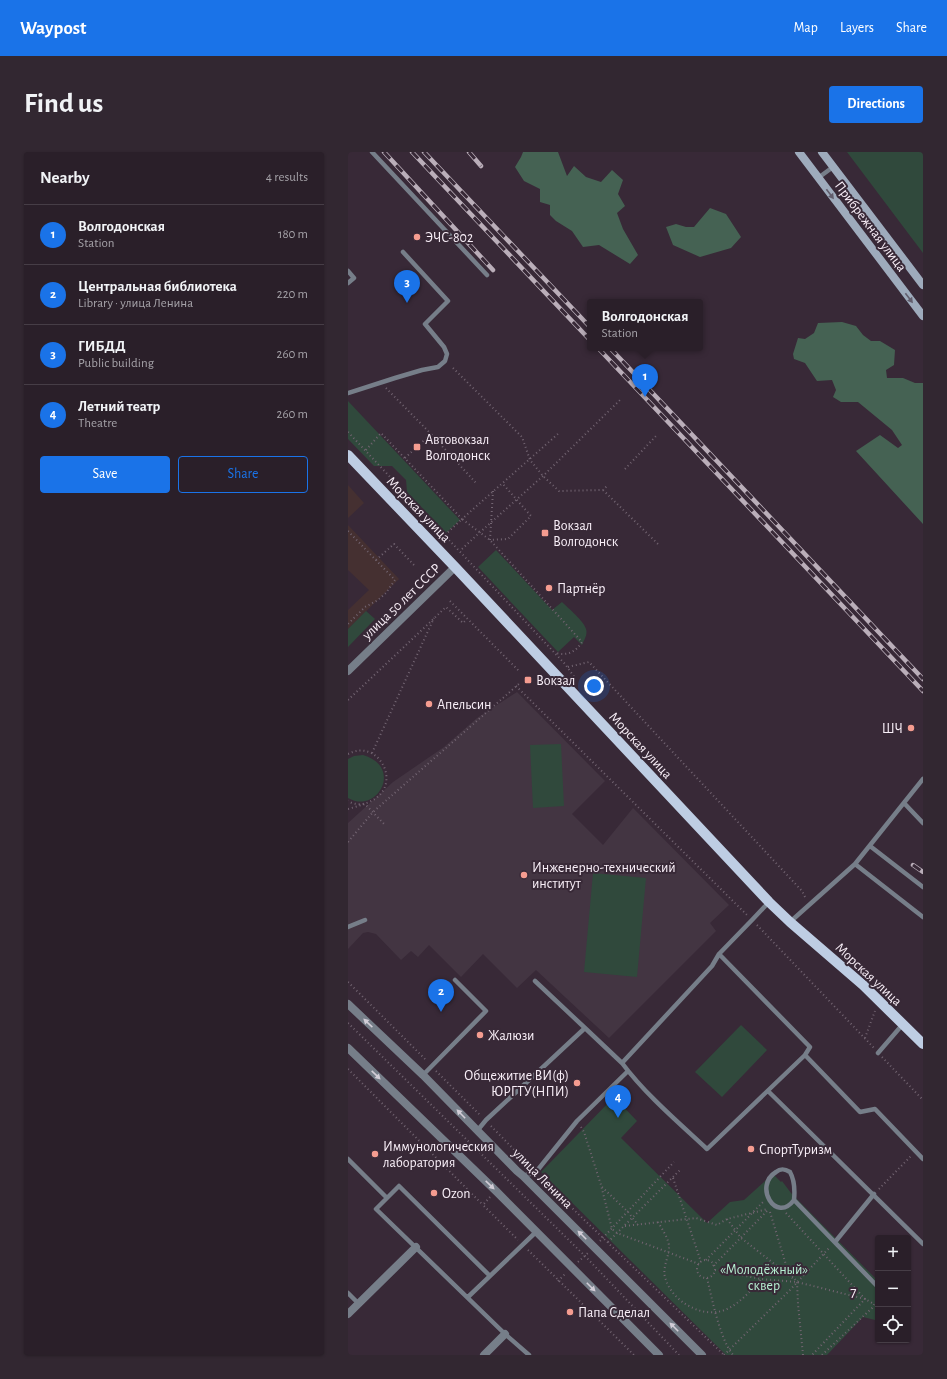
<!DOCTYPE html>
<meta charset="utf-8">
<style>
:root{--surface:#2a1f29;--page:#322731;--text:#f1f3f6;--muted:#a5a2a8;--line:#463d46;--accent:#1a73e8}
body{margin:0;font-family:"Alegreya Sans",sans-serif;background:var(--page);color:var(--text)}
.controls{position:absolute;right:12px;bottom:12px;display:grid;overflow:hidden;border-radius:4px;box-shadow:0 1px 3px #0004}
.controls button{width:36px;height:36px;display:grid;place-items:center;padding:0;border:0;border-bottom:1px solid var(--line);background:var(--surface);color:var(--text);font:20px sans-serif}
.you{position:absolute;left:246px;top:534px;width:14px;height:14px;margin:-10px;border:3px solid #fff;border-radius:50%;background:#1a73e8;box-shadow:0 0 0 6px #1a73e833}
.badge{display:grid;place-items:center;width:26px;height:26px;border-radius:50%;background:var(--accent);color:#fff;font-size:13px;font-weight:700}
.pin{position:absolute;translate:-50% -33px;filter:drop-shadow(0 1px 2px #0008)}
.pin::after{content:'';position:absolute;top:21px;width:14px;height:12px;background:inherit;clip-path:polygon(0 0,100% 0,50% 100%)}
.popup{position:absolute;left:239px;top:147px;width:116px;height:52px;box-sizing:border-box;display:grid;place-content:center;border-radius:4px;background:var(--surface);filter:drop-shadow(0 1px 3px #0005);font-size:13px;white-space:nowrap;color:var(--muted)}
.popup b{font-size:15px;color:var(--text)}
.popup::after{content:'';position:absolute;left:50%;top:100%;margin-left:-8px;border:8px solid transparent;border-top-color:var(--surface)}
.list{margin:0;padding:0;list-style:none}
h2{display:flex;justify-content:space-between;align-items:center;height:52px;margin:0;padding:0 16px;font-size:17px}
h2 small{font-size:13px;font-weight:400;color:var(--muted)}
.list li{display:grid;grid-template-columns:26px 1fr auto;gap:12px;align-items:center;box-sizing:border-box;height:60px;padding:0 16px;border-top:1px solid var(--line)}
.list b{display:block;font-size:15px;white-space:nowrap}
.list p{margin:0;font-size:13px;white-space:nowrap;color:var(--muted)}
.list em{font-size:13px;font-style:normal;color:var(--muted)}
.actions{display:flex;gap:8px;padding:12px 16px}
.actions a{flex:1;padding:9px 0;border:1px solid var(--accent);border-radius:4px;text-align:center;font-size:14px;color:var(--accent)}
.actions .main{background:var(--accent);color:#fff}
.icon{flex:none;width:22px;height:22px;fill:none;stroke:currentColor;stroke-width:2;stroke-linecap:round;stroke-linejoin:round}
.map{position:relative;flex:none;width:575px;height:1203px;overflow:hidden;border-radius:4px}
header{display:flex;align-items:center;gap:24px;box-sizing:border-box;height:56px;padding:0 20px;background:var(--accent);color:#fff}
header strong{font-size:19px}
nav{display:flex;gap:22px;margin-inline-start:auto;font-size:14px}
.intro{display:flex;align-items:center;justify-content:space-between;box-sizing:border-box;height:96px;padding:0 24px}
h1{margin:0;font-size:28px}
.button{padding:10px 18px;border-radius:4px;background:var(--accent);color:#fff;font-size:14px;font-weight:700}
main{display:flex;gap:24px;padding:0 24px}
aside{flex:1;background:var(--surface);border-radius:4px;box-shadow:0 1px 3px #0004}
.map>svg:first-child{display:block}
.commercial{fill:#453031}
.education{fill:#433542}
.green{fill:#30493c}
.forest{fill:#456253}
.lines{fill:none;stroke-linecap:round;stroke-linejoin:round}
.path{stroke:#736572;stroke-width:2;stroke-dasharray:1 3;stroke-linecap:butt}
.service{stroke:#767e89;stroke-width:4.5}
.minor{stroke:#767e89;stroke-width:8}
.tertiary{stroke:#767e89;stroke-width:8}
.secondary{stroke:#9eabbc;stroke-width:8}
.primary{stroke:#becde3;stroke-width:10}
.rail-casing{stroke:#baaeb9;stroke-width:4.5}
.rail{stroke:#382937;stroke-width:3;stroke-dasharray:9;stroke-linecap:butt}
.oneway{fill:#615d6c}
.oneway2{fill:#d2cdd7}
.poi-dot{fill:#f59c90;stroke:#382937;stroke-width:1.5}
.labels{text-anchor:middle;stroke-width:4;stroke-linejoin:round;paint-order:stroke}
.street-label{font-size:14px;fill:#f9eff8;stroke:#382937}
.poi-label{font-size:14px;fill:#f9eff8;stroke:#382937;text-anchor:start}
.park-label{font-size:14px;fill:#b5efd1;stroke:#382937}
.neighbourhood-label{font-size:15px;letter-spacing:1px;fill:#f9eff8;stroke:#382937}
</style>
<header>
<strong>Waypost</strong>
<nav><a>Map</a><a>Layers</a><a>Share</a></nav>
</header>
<div class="intro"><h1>Find us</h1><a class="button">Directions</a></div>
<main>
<aside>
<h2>Nearby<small>4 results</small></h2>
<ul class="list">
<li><span class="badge">1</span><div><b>Волгодонская</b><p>Station</p></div><em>180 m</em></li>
<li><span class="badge">2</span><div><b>Центральная библиотека</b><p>Library · улица Ленина</p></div><em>220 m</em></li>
<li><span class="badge">3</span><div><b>ГИБДД</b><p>Public building</p></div><em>260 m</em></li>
<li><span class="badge">4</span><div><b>Летний театр</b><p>Theatre</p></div><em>260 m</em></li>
</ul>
<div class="actions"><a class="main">Save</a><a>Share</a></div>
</aside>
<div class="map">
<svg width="575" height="1203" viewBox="0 0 575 1203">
<rect width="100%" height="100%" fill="#382937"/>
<!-- commercial -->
<path class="commercial" d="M 0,333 L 16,351 L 0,366 Z
M 0,373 L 51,427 L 0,477 L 0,458 L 21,438 L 0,418 Z"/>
<!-- education -->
<path class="education" d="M 169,540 L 257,629 L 224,662 L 255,693 L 285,656 L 381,753 L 362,771 L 368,779 L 261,886 L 188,818 L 169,836 L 135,802 L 113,825 L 81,793 L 70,805 L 63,799 L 53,808 L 28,782 L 20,780 L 15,781 L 0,797 L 0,671 L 45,630 L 96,595 L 129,566 Z"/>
<!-- green -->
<path class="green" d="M 499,0 L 575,0 L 575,101 Z
M 0,249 L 112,368 L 98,381 L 59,340 L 58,328 L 44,314 L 26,314 L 0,287 Z
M 148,398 L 204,458 L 214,450 C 220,456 236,469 238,477 C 240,483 236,488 234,493 L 226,485 L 210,500 L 130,415 Z
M 18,459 L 27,467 L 0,495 L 0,477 Z
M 213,592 L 216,654 L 185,656 L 182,593 Z
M 15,603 C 56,615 29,663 0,646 L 0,607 L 6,604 Z
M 245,721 L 298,726 L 289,825 L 236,820 Z
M 393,873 L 419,898 L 374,945 L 347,920 Z
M 266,945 L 289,969 L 273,986 L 359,1071 L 382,1050 L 396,1048 L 425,1022 L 433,1030 L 434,1029 L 443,1041 L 530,1129 L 530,1165 L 527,1168 L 515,1165 L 479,1203 L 378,1203 L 193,1020 Z"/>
<!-- forest -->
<path class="forest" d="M 175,0 L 210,0 L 219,24 L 226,14 L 238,25 L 253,30 L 264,18 L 275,28 L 270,42 L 277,54 L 269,61 L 275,77 L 290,103 L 282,112 L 251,93 L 235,95 L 224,79 L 208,69 L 202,63 L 202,53 L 192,50 L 192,37 L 176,29 L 167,15 L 173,5 Z
M 362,56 L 378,62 L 393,85 L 383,96 L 352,105 L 325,93 L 318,75 L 328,72 L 338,75 L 346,75 Z
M 494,170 L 508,174 L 515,183 L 523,189 L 532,189 L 547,198 L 546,213 L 538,218 L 539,226 L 555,226 L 567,231 L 575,231 L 575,372 L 508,299 L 532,283 L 550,296 L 554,293 L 544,278 L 510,250 L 493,250 L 485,245 L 488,238 L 484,228 L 469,229 L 457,211 L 446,207 L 445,202 L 450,186 L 457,187 L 466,181 L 470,171 Z"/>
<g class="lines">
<!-- path -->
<path class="path" d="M 105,216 L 174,285 L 182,308 L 195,324 L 211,339 L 255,338 L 260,333
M 38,236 L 83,282
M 0,280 L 217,512 L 227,526
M 18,298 L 33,281 L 114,367 L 211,281
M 57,306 L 83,282 L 129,332
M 277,317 L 308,284
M 255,338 L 312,394
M 145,339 L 142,388 L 160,387 L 183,364 L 154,331
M 0,379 L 47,428 L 38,441 L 30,448 L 17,455 L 0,472
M 97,383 L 114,367 L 142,388 L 234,490 C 228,500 219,504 208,501
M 114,397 L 130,382 L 195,324 L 273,247
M 28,408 L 46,392 L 66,413
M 102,449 L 171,519
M 220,515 L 241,510 L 454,739 L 458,747
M 168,534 L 399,763
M 0,548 L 98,455 L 115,471 L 119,467
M 24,601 L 86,466
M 0,602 C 31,585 57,635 21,650 C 15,653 6,653 0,649
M 0,657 L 17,652 L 36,672
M 0,690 L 25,660 L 172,531
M 409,773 L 526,896
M 515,814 C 521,820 534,829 534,837
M 0,830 L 78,908
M 0,871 L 237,1104 L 331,1203
M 517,886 L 527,859
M 534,905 L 575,948
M 0,917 L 135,1053
M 88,919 L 133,964
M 143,974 L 182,1014
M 233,975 L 236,980 L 253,1033 L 264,1077 L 269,1081 L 351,1112
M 193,1026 L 376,1203
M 325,1026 L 353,1110
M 254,1035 L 280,1060 L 290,1073
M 531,1037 L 563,1004
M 142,1045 L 135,1053 L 170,1088
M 422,1060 L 439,1116 L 449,1130 L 450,1152 L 455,1203
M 438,1061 L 517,1147 L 464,1203
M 379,1067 L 393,1086 L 447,1128
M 310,1070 C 314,1077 321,1087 321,1095 C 321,1106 313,1117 318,1128 C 321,1138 330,1148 339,1153 C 373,1172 392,1151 413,1127
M 277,1074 L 348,1066 L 369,1073 L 379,1067 L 420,1057
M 252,1089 L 326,1010
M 260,1090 L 333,1017
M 180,1098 L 286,1203
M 358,1108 L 415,1050
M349 1117a9 9 0 1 1 18 0a9 9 0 1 1-18 0Z
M 230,1110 L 240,1101
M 365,1114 L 420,1058
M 367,1118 L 413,1127 L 449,1130 L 517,1147 L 526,1152
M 359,1126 C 364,1147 372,1187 385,1203
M 210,1129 L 218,1121
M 376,1203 L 442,1138 L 482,1095
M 474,1203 L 524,1156 L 530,1146"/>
<!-- service -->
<path class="service" d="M 24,0 L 139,123
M 470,26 L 485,15
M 0,119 L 6,126 L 0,131
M 0,241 L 47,226 L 74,218 L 90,215 L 97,209 L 99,202 L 96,195 L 77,172 L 100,149 L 55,100
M 575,627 L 507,712 L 575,765
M 556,651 L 575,671
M 522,694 L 575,735
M 421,750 L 404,768 L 371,802 L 462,895 L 457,903 L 512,960 L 527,957 L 575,1007
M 442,770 L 507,712
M 0,775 L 17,768
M 371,802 L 364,814 L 274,911 C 297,942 331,971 359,997 L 457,903
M 187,829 L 237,876
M 530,901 L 555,872
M 75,923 L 138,859 L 107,828
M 420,939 L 575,1092
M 129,979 L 138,968 L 237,876 L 274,911
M 0,1007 L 39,1046
M 175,1024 L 188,1020 L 229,969 L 280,919
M 446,1048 C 428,1072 405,1034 428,1020 C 433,1016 437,1017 442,1020 C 447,1029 447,1038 446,1048 L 530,1135
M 487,1090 L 526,1042
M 142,1124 L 51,1034 L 28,1057 L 157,1182 L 181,1203
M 0,1141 L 11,1152
M 120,1145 L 189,1079"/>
<!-- minor -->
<path class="minor" d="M 0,852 L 75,923 L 169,1019 L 175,1024 L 354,1203
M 0,896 L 148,1039 L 311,1203
M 0,1162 L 68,1095
M 136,1203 L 157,1182"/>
<!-- tertiary -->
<path class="tertiary" d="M 0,519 L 107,415"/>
<!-- secondary -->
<path class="secondary" d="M 451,0 L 575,164
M 474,0 L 575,133"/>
<!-- primary -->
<path class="primary" d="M 0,303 L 107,415 L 421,750 L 442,770 L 515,833 L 575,892"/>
<!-- rail casing -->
<g class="rail-casing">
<path id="rail" d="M 36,0 L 145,118
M 64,0 L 242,188
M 76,0 L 242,175
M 121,0 L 133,14
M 250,196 L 575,539
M 262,196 L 575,527
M 565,713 L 575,720"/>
</g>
<!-- rail -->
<use href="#rail" class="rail"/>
</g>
<!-- one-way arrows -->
<defs><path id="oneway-solid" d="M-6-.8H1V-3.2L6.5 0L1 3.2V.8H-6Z"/></defs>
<g class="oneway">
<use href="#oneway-solid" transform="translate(482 42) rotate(53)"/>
<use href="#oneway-solid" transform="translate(561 146) rotate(53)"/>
</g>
<g class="oneway2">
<use href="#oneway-solid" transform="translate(20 871) rotate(-137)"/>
<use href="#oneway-solid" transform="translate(28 923) rotate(44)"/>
<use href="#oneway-solid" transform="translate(113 962) rotate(-134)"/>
<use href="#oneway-solid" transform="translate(142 1033) rotate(44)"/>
<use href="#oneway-solid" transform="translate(234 1083) rotate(-135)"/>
<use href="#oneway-solid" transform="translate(243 1135) rotate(45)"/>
<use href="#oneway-solid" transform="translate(326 1175) rotate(-135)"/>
</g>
<!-- markers -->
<g class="poi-dot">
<circle cx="69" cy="85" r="4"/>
<rect x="65" y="291" width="8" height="8" rx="2"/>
<rect x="193" y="377" width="8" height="8" rx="2"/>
<circle cx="201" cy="436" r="4"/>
<rect x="176" y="524" width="8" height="8" rx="2"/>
<circle cx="81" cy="552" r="4"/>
<circle cx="563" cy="576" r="4"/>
<circle cx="176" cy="723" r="4"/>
<circle cx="132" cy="883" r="4"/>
<circle cx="229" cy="931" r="4"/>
<circle cx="403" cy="997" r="4"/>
<circle cx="27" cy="1002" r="4"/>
<circle cx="86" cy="1041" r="4"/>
<circle cx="222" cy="1160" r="4"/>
</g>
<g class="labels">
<!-- street labels -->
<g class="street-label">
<text transform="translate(523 74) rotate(53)" y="5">Прибрежная улица</text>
<text transform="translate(71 357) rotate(46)" y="5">Морская улица</text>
<text transform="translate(53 449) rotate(-44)" y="5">улица 50 лет СССР</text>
<text transform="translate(293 593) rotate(47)" y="5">Морская улица</text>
<text transform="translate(521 822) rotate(43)" y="5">Морская улица</text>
<text transform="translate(195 1026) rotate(45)" y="5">улица Ленина</text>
</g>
<!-- poi labels -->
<g class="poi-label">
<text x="77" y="90">ЭЧС-802</text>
<text x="77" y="292">Автовокзал<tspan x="77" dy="16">Волгодонск</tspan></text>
<text x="205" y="378">Вокзал<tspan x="205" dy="16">Волгодонск</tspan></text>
<text x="209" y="441">Партнёр</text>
<text x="188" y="533">Вокзал</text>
<text x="89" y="557">Апельсин</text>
<text x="555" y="581" text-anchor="end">ШЧ</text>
<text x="184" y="720">Инженерно-технический<tspan x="184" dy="16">институт</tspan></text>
<text x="140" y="888">Жалюзи</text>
<text x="221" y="928" text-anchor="end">Общежитие ВИ(ф)<tspan x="221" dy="16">ЮРГТУ(НПИ)</tspan></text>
<text x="35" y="999">Иммунологическия<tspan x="35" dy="16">лаборатория</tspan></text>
<text x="411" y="1002">СпортТуризм</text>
<text x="94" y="1046">Ozon</text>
<text x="230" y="1165">Папа Сделал</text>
</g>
<!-- park labels -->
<g class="park-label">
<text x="416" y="1122">«Молодёжный»<tspan x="416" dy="16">сквер</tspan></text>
</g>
<!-- neighbourhood labels -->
<g class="neighbourhood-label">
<text x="506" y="1145">7</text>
</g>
</g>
</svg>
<div class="controls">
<button>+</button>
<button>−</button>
<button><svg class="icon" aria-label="locate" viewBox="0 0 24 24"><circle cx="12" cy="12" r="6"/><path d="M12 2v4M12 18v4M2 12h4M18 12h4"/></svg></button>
</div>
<div class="you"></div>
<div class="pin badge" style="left:297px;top:245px">1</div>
<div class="popup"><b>Волгодонская</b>Station</div>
<div class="pin badge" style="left:93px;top:860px">2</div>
<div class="pin badge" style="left:59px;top:151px">3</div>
<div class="pin badge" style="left:270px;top:966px">4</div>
</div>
</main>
